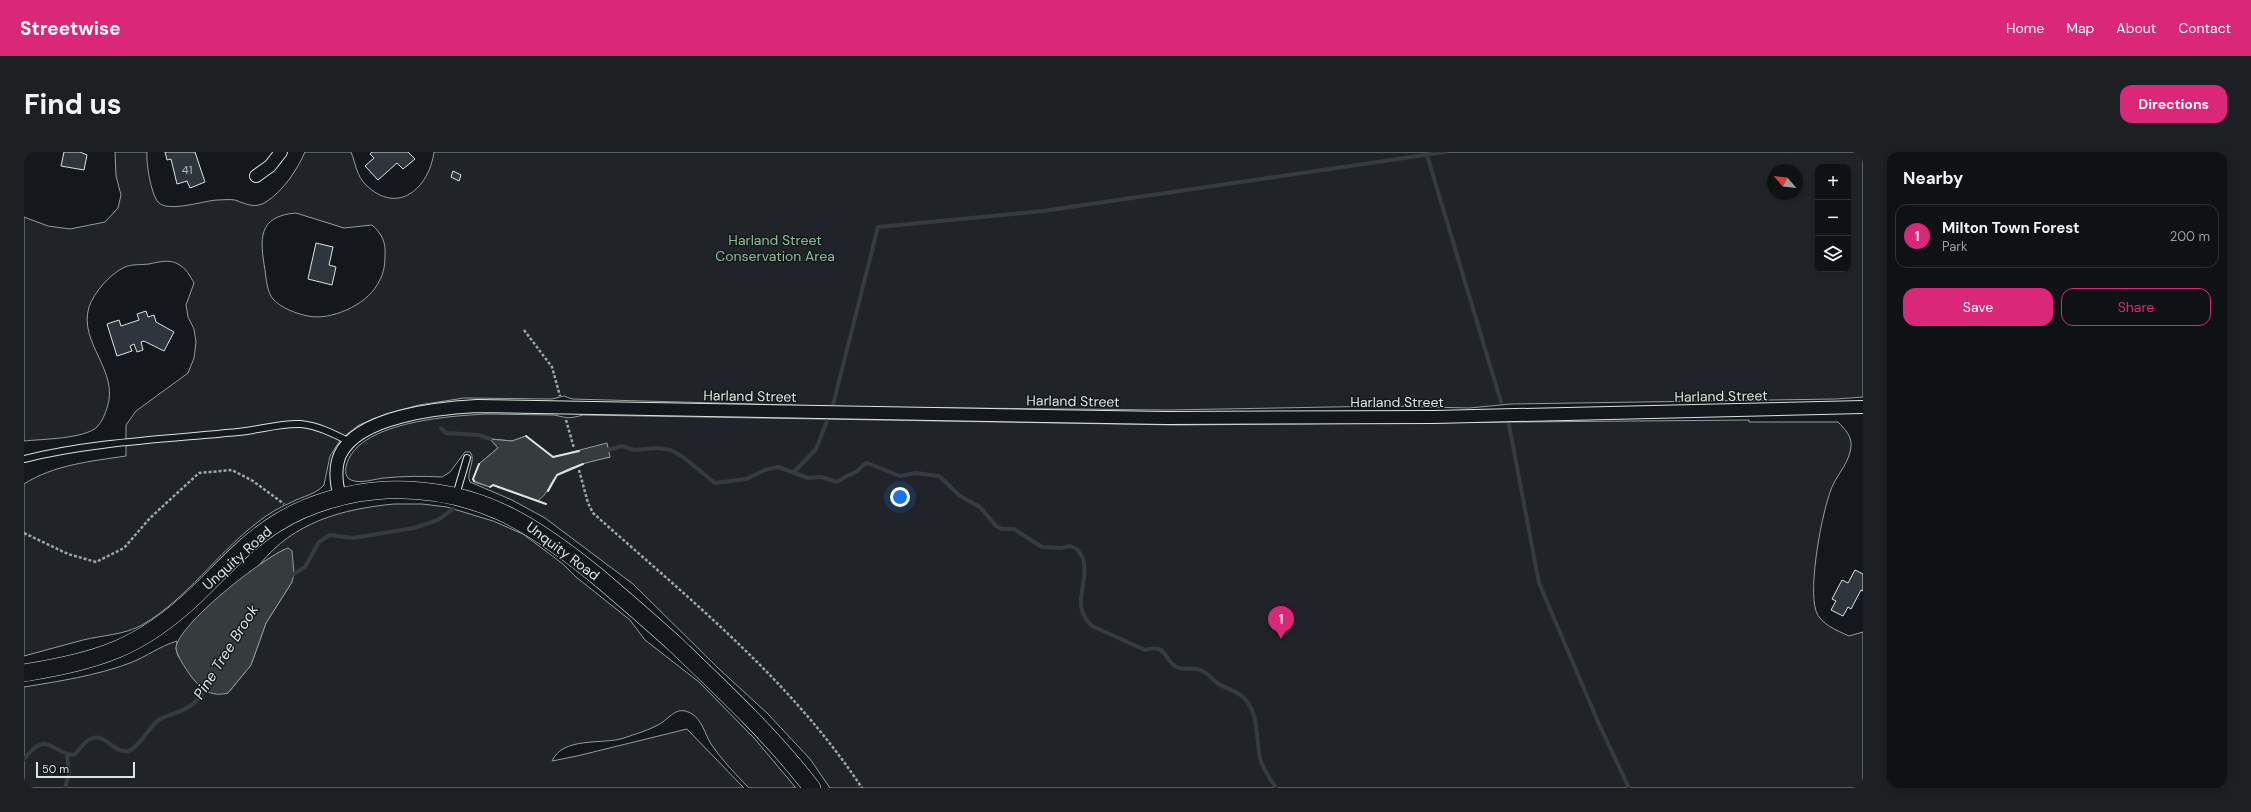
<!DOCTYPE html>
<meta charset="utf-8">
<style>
:root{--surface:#0f1215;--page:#1d2022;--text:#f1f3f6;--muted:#9b9ea0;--line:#2f3234;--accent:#db2777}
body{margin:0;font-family:"DM Sans",sans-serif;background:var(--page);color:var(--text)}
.controls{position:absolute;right:12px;top:12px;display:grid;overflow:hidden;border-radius:8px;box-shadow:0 2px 6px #0003}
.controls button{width:36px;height:36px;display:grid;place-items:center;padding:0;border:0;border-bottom:1px solid var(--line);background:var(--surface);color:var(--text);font:20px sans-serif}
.compass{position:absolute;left:1743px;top:12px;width:36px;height:36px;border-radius:50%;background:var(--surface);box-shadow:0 2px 6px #0003;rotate:298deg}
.scale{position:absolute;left:12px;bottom:10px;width:99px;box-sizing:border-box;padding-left:4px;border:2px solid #d8e6dc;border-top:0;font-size:11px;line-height:14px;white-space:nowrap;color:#d8e6dc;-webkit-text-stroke:3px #14181c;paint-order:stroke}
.you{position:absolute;left:876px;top:345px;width:14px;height:14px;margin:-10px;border:3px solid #fff;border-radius:50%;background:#1a73e8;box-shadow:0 0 0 6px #1a73e833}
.badge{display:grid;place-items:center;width:26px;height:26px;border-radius:50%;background:var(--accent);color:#fff;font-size:13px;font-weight:700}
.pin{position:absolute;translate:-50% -33px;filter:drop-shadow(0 1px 2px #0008)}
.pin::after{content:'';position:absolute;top:21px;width:14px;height:12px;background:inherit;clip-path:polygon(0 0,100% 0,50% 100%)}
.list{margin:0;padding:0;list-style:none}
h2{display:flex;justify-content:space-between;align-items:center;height:52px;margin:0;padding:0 16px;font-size:17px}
h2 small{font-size:13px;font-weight:400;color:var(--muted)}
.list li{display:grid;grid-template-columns:26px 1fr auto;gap:12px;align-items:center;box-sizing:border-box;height:64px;margin:0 8px 8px;padding:0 8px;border:1px solid var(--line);border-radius:12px}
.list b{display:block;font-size:15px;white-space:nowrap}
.list p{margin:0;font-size:13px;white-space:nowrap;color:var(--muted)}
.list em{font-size:13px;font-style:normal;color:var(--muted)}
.actions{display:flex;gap:8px;padding:12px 16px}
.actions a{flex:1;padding:9px 0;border:1px solid var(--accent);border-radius:12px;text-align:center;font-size:14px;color:var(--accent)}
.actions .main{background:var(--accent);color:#fff}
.icon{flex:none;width:22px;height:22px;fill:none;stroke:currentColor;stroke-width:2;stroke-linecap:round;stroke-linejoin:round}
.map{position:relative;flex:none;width:1839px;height:636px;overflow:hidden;border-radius:12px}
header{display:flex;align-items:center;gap:24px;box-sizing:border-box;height:56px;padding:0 20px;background:var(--accent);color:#fff}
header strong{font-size:19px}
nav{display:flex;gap:22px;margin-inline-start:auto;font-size:14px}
.intro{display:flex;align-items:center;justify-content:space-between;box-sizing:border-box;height:96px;padding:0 24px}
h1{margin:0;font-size:28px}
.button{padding:10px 18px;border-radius:12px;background:var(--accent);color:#fff;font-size:14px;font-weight:700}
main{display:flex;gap:24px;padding:0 24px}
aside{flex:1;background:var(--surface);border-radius:12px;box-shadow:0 2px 6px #0003}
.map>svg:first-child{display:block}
.green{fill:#202428;stroke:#939e99;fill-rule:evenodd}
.water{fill:#363b3e;stroke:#939e99}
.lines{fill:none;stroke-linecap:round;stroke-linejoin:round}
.stream{stroke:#363b3e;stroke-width:4}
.building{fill:#2c363c;stroke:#d8e6dc}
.lane-casing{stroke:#d8e6dc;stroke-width:8}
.street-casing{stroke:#d8e6dc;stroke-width:14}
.secondary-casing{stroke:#d8e6dc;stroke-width:18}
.path{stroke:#9da8a2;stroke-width:2.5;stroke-dasharray:3 2;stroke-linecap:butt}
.lane{stroke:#14181c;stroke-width:6}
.street{stroke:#14181c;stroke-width:12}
.secondary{stroke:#14181c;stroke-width:17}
.wall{stroke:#d8e6dc;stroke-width:2}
.labels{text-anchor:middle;stroke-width:3;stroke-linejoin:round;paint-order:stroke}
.number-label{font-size:12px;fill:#adbab4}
.park-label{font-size:14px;fill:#8ac095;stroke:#14181c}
.street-label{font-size:14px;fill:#d8e6dc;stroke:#14181c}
.water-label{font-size:15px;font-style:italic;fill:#d8e6dc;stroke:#14181c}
</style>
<header>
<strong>Streetwise</strong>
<nav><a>Home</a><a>Map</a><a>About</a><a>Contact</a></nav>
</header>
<div class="intro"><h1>Find us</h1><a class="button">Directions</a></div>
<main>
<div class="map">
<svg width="1839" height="636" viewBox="0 0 1839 636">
<rect width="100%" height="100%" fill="#14181c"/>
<!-- green -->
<path class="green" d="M 91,0 L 123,0 C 122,11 127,42 134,50 C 144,61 178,49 193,48 C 198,48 206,47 211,48 C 222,52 231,57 242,50 C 260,38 273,18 281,0 L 327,0 C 332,12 332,23 342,33 C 374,64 405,36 410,0 L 1839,0 L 1839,245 L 1812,247 L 1487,252 L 1445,256 L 1362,254 L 1144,258 L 836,255 L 548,247 L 540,244 L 528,247 L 440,246 L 395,253 L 362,262 L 335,273 L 317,287 L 306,304 L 300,333 C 291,343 279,344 268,350 C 256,355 244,362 234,370 C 193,401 163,447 118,473 C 100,483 79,483 59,488 C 39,493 20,499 0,504 L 0,332 C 29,313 68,309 102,304 L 102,273 L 112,259 L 164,221 L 170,206 L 172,190 L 170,177 L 164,165 L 162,153 L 170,131 C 166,124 162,116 154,112 C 146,107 134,110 125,112 C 117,113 108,112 101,115 C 87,121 70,140 65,155 C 54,191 96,219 83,256 C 81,262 78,270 73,275 C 60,287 18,287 0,289 L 0,65 L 24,74 L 46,77 L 81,70 L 94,56 L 97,43 L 92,24 ZM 1794,15 L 1824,15 L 1824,117 L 1794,117 ZM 1749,18 L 1773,18 L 1773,42 L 1749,42 ZM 272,61 L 320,76 L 348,73 C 358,82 362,90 361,104 C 361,115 359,124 353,133 C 342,153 306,169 284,164 C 273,162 257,156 249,147 C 243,140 242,126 241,118 C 236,88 233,64 272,61 Z
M 462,262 L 530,263 C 544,266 544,267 559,263 L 1153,273 L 1725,268 L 1725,270 L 1814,270 C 1820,276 1828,284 1827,294 C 1826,310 1814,321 1808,335 C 1798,359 1784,434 1792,459 C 1796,472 1814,479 1825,484 L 1839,480 L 1839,636 L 806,636 L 786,607 L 744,562 L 693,515 L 609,432 L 521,366 L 488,348 L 446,330 C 441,320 453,309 446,300 L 441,300 L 426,320 L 418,325 C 399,324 380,324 360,326 C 351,327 336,332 327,328 C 322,326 321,320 322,315 C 331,270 425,264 462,262 ZM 502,284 L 529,305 L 547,302 L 586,305 C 573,308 541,314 532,324 C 525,333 523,342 513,348 L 469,333 L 466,335 L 450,330 L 455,312 L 474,296 L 467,287 L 488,289 Z
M 370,352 L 398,352 L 423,355 L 469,369 L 499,382 L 539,412 L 552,425 L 606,468 L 621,488 L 675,530 L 730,586 L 772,636 L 725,636 C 711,622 698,608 687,592 C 681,582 678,568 668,562 C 652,552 646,567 634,573 C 623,579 611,582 600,586 C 579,593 539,584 528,609 L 553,604 L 663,577 L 720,636 L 0,636 L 0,535 C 36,529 71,524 106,511 C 122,505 136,494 153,489 L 152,497 L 154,504 L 174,532 L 181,538 L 204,541 L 227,513 L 242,471 L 268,430 L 259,398 L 236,412 C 270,370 318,357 370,352 Z"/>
<!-- water -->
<path class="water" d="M 502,284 L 529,305 L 583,291 L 586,305 C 570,309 549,313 535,322 C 525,329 525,343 513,349 L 469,333 L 466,335 L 450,329 L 449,327 L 455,312 L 474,296 L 466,287 L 488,289 Z
M 264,396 L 268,399 L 270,422 L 268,430 L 242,471 L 227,513 L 204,541 C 188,545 180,539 170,528 C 165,522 152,503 152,496 C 153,473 241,404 264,396 Z"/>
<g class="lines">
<!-- stream -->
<path class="stream" d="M 1403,3 L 1477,250
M 809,253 L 854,75 L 1019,59 L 1421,0
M 1485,273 L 1515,431 L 1575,572 L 1605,636
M 417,276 L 422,281 L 455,283 L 466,287
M 580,299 L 598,294 L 610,298 L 633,296 L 647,298 L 659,305 L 691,331 L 722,327 L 741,318 L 754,315 L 784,326 L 797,325 L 813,330 C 819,326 824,323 830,321 C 836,319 837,313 843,311 L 876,324 L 892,321 L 915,324 L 936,344 L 956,355 L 972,374 L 978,377 L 990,377 L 1018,395 L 1037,396 L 1046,394 L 1053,397 C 1056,401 1060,406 1060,411 C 1064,435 1046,453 1068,474 L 1121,498 C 1146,491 1138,510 1155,516 C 1161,518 1169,515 1176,518 C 1183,520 1187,526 1193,531 C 1202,537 1215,539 1222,548 C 1235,564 1232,587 1236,606 C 1239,618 1246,626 1252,636
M 770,320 L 792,297 L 803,269
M 265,425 L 281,415 L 295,390 L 306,383 L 329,386 L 390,376 L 414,368 L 429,357
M 0,607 C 25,576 27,602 50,603 C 55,599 57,594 62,590 C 79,575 88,602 104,599 C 113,597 125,577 132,570 C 137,565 145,564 151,561 C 167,556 175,548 183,534
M 41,636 L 45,621 L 43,603"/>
</g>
<!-- building -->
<path class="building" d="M 40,0 L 56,0 L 63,3 L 60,18 L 37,14 Z
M 141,0 L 171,0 L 181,30 L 166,36 L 163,29 L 153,32 L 147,7 L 143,8 Z
M 348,0 L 384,0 L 391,7 L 379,17 L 373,11 L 354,28 L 341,14 L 350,6 L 346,2 Z
M 429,19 L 437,23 L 435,29 L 427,25 Z
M 292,91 L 309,95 L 305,113 L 312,115 L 308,133 L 284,127 Z
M 122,159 L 124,165 L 130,163 L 132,170 L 150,180 L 140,199 L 120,189 L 117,190 L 119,198 L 113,200 L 110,192 L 106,194 L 108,199 L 93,204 L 83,172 L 95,168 L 97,174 L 115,168 L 113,162 Z
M 1831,418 L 1839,422 L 1839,439 L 1837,438 L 1827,457 L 1824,455 L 1819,464 L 1807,458 L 1812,449 L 1808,447 L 1818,428 L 1824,431 Z"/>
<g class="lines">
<!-- lane casing -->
<g class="lane-casing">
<path id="lane" d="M 0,307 C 69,290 143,287 214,280 C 235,278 256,271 277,272 C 295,274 310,282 326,290
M 432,343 L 443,306"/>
</g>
<!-- street casing -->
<g class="street-casing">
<path id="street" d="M 232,24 L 246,14 L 257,0
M 316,345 C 312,331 310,317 316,303 C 334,264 415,256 453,254 L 1142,266 L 1409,265 L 1839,255"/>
</g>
<!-- secondary casing -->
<g class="secondary-casing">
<path id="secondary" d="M 0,521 C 75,508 115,497 171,444 C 198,418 222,390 253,371 C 285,351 325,340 362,338 C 451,335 507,370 573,424 C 600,447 627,470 653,494 C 700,539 748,584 788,636"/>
</g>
<!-- path -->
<path class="path" d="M 500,178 L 528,215 L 536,244
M 542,268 L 550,296
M 555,318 L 564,351 L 569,361 C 664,446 767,528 838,636
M 0,381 L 44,402 L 72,410 L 100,396 L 126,366 L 175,321 L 208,318 L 229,329 L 260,352"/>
<!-- lane -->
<use href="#lane" class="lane"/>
<!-- street -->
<use href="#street" class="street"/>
<!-- secondary -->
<use href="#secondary" class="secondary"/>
<!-- wall -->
<path class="wall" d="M 502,284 L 529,305 L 555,299
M 450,329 L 449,327 L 455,312
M 466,335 L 469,333 L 522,352
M 524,339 L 533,323 L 559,312"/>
</g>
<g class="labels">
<!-- number labels -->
<g class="number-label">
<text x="163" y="22">41</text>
</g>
<!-- park labels -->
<g class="park-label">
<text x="751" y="93">Harland Street<tspan x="751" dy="16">Conservation Area</tspan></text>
</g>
<!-- street labels -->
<g class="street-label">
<text transform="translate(726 244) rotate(1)" y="5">Harland Street</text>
<text transform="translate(1697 244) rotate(-1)" y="5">Harland Street</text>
<text transform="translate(1049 249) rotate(1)" y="5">Harland Street</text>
<text x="1373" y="255">Harland Street</text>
<text transform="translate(539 399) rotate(37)" y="5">Unquity Road</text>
<text transform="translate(213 406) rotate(-42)" y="5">Unquity Road</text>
</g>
<!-- water labels -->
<g class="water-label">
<text transform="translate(202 500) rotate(-58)" y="5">Pine Tree Brook</text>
</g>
</g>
</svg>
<div class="controls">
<button>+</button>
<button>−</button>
<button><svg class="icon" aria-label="layers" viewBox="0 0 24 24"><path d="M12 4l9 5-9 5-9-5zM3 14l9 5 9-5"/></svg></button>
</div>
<svg class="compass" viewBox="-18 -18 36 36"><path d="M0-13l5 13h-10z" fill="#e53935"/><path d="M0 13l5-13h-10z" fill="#9b9ea0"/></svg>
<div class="scale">50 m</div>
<div class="you"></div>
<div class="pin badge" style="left:1257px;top:487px">1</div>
</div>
<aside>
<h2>Nearby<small></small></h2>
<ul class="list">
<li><span class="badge">1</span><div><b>Milton Town Forest</b><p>Park</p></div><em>200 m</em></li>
</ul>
<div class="actions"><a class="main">Save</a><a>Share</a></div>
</aside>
</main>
